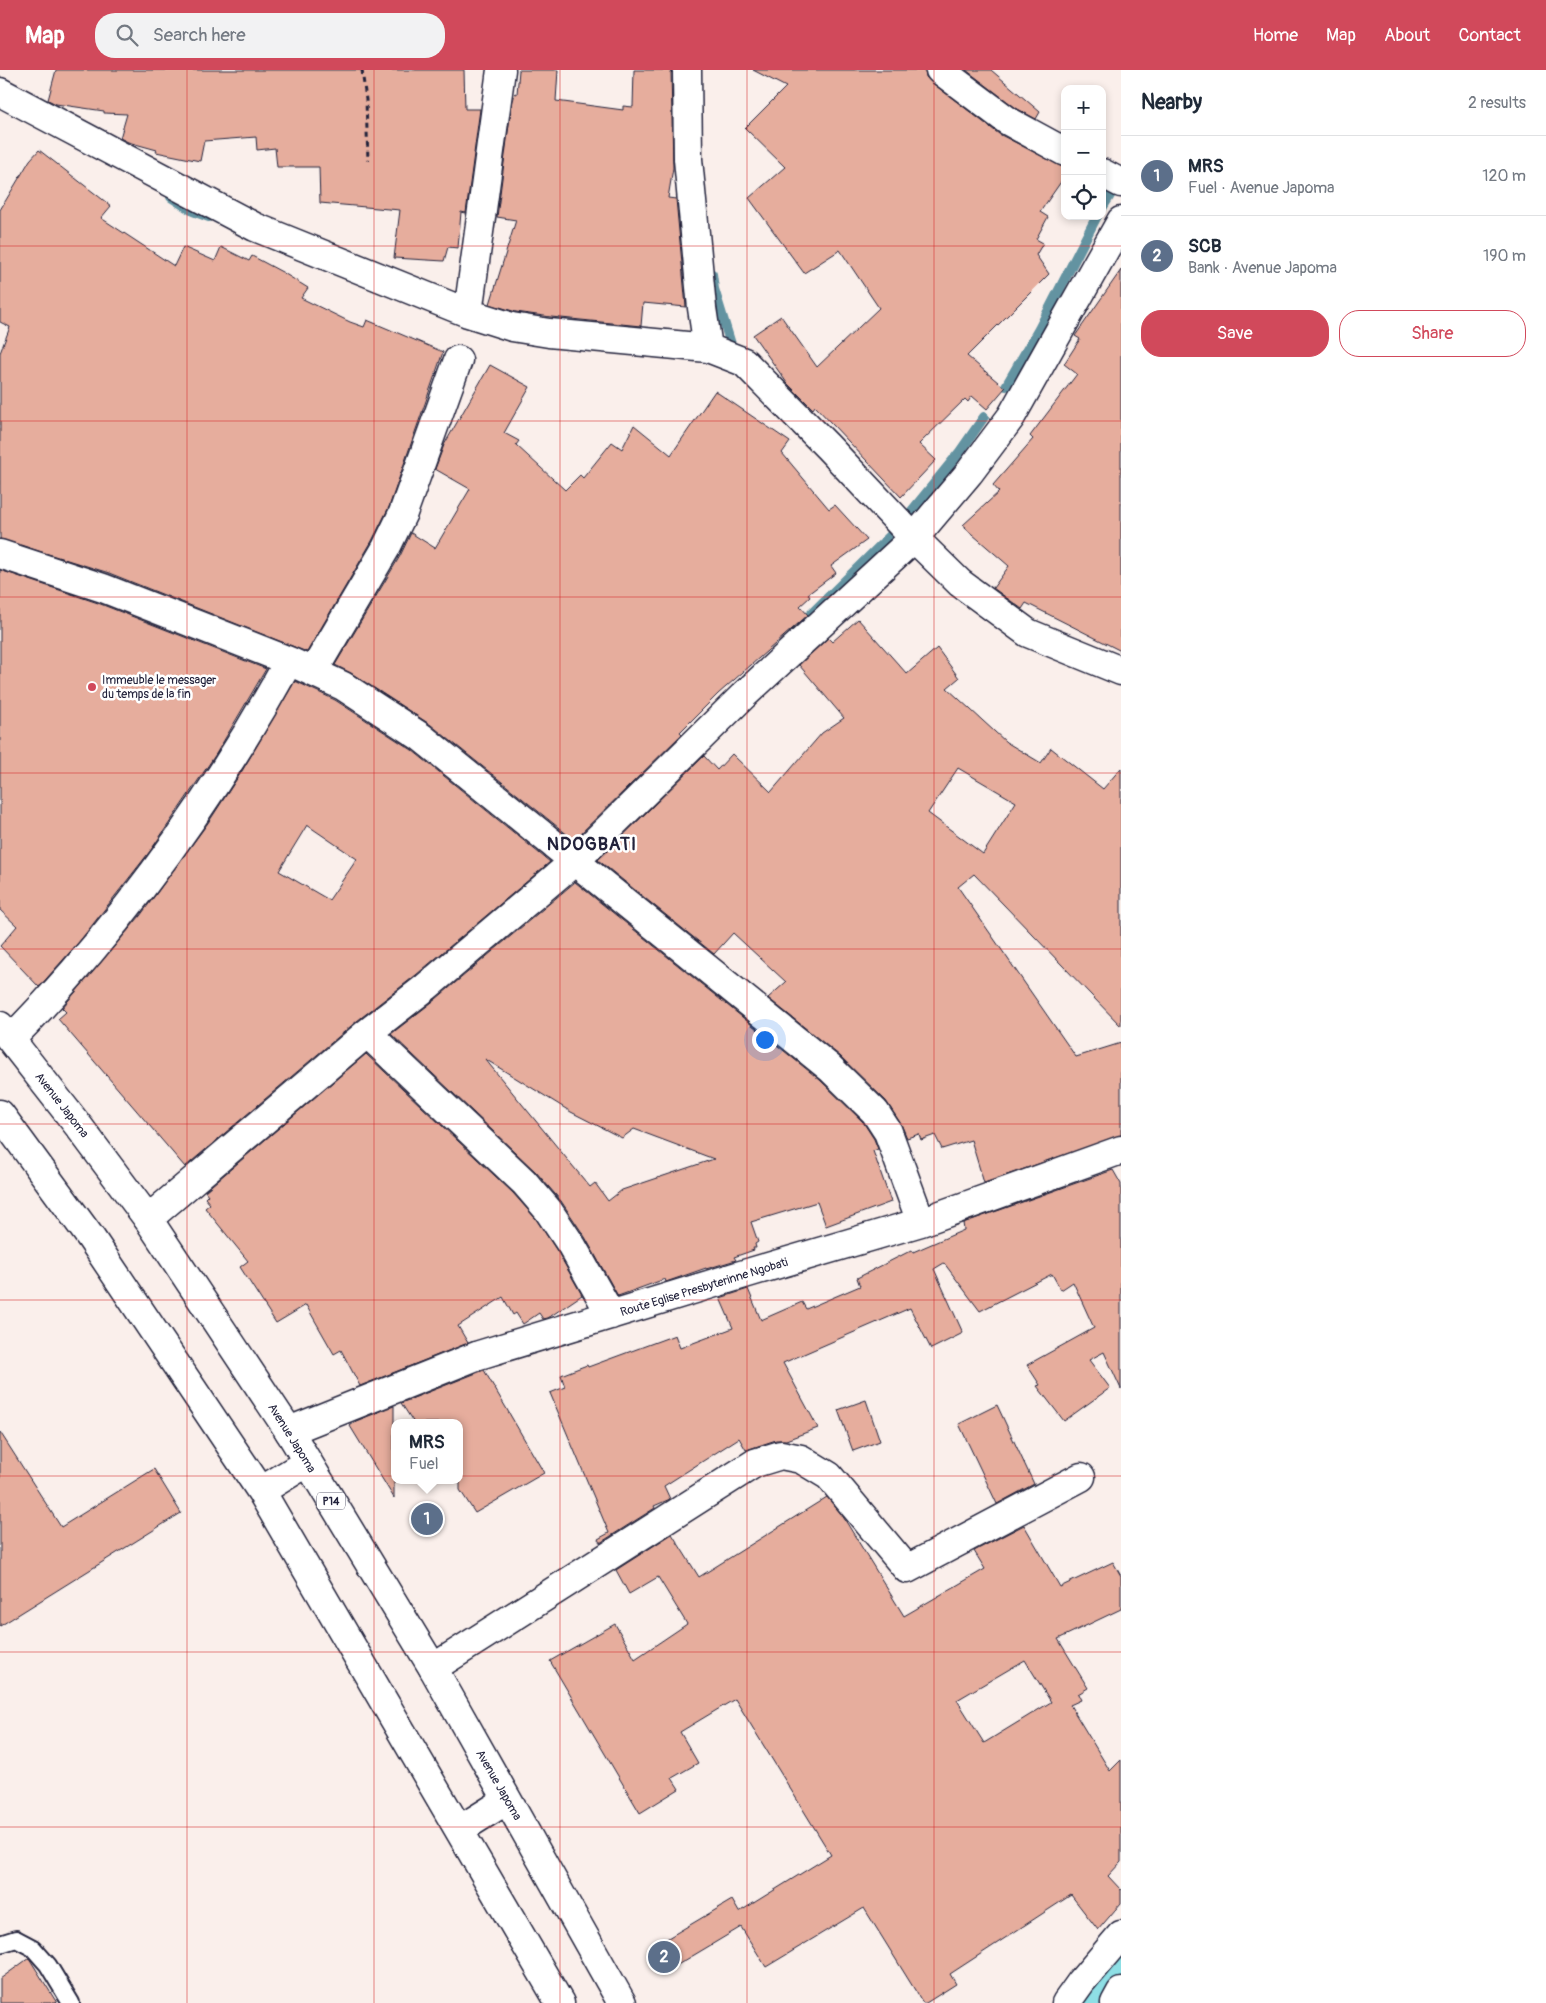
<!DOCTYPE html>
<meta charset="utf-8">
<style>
:root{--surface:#fff;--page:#f2f2f3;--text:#1f2937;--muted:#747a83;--line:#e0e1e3;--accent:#d1495b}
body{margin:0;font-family:Pangolin,sans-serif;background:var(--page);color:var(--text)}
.controls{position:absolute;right:15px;top:15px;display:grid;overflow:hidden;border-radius:10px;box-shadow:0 2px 8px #0003}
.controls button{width:45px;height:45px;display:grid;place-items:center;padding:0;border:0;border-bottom:1px solid var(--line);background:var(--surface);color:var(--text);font:25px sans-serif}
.you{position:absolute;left:764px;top:969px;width:18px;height:18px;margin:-12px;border:4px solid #fff;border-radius:50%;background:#1a73e8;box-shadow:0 0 0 8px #1a73e833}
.badge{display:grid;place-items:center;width:32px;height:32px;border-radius:50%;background:var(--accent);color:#fff;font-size:16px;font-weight:700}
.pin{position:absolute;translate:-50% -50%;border:2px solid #fff;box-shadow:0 1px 5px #0006}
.popup{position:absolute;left:391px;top:1349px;width:72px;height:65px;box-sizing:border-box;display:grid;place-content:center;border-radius:10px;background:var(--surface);filter:drop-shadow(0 1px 4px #0005);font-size:16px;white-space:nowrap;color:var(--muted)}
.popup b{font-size:19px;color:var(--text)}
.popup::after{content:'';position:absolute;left:50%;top:100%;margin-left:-10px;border:10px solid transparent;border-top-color:var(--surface)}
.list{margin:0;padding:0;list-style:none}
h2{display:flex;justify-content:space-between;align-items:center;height:65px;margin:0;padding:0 20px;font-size:21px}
h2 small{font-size:16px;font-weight:400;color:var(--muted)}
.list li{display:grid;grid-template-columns:32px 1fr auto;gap:15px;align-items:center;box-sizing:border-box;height:80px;padding:0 20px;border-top:1px solid var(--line)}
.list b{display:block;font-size:19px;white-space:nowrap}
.list p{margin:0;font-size:16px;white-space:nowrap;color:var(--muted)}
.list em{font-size:16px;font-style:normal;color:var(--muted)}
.actions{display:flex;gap:10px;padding:15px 20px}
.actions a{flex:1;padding:11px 0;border:1px solid var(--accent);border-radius:20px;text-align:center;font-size:18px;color:var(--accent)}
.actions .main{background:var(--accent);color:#fff}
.icon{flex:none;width:28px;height:28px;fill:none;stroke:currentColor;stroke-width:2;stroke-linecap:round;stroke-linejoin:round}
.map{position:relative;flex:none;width:1121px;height:1933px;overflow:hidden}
header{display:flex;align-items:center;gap:30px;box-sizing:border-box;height:70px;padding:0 25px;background:var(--accent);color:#fff}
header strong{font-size:24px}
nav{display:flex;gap:28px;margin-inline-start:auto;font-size:18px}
.search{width:350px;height:45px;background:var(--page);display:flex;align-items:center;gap:12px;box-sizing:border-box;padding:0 18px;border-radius:20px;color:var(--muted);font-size:19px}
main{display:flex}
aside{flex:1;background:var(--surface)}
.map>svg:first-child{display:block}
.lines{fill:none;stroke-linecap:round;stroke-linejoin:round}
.stream{stroke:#6393a1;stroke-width:10}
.canal{stroke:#8edfe5;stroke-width:34}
.building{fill:#e6ad9d;stroke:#22223b;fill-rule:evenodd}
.service-casing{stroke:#22223b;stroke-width:20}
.minor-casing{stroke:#22223b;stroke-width:31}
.primary-casing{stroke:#22223b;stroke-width:31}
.path{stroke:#22223b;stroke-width:3;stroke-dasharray:5 4;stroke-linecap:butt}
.service{stroke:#fff;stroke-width:16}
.minor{stroke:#fff;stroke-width:28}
.primary{stroke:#fff;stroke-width:28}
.grid{fill:none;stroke:#d62828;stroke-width:1;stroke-opacity:0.55}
.poi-dot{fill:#d1495b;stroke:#fff;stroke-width:2}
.labels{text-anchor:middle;stroke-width:5;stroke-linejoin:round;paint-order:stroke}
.shield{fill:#fff;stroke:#646476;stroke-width:1}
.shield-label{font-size:11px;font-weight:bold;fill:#22223b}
.poi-label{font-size:12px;fill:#22223b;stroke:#fff;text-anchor:start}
.street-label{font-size:12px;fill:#22223b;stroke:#fff}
.district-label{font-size:18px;font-weight:bold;letter-spacing:1px;fill:#22223b;stroke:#fff}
</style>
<header>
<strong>Map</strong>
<div class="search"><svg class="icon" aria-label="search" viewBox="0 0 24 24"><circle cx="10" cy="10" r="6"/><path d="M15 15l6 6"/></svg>Search here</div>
<nav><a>Home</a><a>Map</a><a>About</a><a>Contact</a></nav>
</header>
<main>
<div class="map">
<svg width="1121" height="1933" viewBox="0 0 1121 1933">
<rect width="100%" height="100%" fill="#faefeb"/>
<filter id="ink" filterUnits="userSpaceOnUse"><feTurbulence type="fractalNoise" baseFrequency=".02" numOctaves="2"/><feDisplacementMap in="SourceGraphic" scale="10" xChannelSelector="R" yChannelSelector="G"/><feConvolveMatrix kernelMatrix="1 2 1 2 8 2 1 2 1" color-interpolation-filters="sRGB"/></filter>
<g filter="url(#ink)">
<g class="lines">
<!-- stream -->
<path class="stream" d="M 171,127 L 193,141 L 209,147
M 1102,138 L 1118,113
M 712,204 L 714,219 L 734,284
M 1006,316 L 1039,259 L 1097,146
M 794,561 L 898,458 L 959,383 L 984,347"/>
<!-- canal -->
<path class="canal" d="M 1090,1933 L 1103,1912 L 1121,1891"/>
</g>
<!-- building -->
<path class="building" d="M 56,0 L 464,0 L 465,39 L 480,39 L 466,143 L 461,142 L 458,178 L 448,177 L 444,191 L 394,188 L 400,140 L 320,133 L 319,97 L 277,97 L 275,78 L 257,80 L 256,67 L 204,71 L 200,91 L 156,82 L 157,80 L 128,72 L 120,68 L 127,44 L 104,43 L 104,41 L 56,34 L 48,30 Z
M 519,0 L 558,0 L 556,31 L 623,40 L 623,36 L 633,37 L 634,0 L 671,0 L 673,98 L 668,128 L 676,129 L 686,237 L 643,233 L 641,256 L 551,247 L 516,242 L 490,234 L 516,150 L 497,147 L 511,39 L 515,23 L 517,24 Z
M 753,0 L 925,0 L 926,7 L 931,12 L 999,64 L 1065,98 L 1065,106 L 1040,142 L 1048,147 L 1036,169 L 1043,173 L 1036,185 L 1049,204 L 967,286 L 1005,318 L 987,339 L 972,326 L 968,332 L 965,329 L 919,374 L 936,390 L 901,427 L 815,336 L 813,339 L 787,313 L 753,265 L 781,246 L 817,297 L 879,238 L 840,180 L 804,203 L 749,128 L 785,97 L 745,58 L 786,17 Z
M 966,0 L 991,0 L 1040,42 L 1036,49 L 1016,38 Z
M 39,80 L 111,136 L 101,148 L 174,196 L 183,177 L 215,191 L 221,177 L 249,191 L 252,186 L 282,202 L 308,218 L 301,228 L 350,252 L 364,257 L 367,250 L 443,282 L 389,437 L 372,471 L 307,582 L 109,503 L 0,469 L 0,283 L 10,257 L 0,252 L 0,140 L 30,90 Z
M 1121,200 L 1121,581 L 1026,533 L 1022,539 L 993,518 L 1009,496 L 965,458 L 966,457 L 963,455 L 999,422 L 993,415 L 1033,369 L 1030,366 L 1077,304 L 1064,294 L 1080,269 L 1075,266 Z
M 490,295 L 530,317 L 504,363 L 519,371 L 516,375 L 565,420 L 580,405 L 583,408 L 612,372 L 622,379 L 634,355 L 671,385 L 715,321 L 790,372 L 782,383 L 829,439 L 835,435 L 867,470 L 831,496 L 836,503 L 808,524 L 810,527 L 800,536 L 808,545 L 718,624 L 680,662 L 682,664 L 574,770 L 431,655 L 351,603 L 335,595 L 400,486 L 411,463 L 435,478 L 470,419 L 435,399 L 444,375 Z
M 0,500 L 98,533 L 266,599 L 216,684 L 151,780 L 79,872 L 39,917 L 0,876 L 17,856 L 0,840 Z
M 858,549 L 907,604 L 937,578 L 959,608 L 947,618 L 1006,672 L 1041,693 L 1051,678 L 1103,719 L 1121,698 L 1121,956 L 974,804 L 958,817 L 1076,987 L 1121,973 L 1121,1065 L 984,1113 L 971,1070 L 942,1079 L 935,1065 L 921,1070 L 919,1064 L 907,1068 L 901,1054 L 886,1031 L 840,986 L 768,928 L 786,912 L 733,863 L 714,884 L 598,790 L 704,686 L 717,700 L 732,684 L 771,722 L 822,663 L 844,648 L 799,595 L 828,568 L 832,572 ZM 958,698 L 1016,732 L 983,784 L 928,743 Z
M 295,611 L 335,630 L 412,680 L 550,792 L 416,905 L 357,951 L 185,1097 L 58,949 L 66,942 L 62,938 L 140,846 L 210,750 L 242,701 ZM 307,755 L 357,789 L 329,830 L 279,801 Z
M 575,812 L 820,1010 L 863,1052 L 874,1069 L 878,1079 L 873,1081 L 891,1132 L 826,1156 L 817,1132 L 751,1152 L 758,1172 L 755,1174 L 756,1178 L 753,1178 L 754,1180 L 734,1187 L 736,1190 L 706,1199 L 706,1198 L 666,1212 L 665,1209 L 618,1226 L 585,1167 L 561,1131 L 536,1102 L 391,964 L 436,929 ZM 485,989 L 571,1042 L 622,1068 L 634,1059 L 714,1089 L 622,1120 L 608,1131 L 595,1113 L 590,1117 Z
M 366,984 L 513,1123 L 536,1149 L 559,1184 L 582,1225 L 548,1248 L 543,1249 L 539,1243 L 523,1254 L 516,1243 L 513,1245 L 503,1227 L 458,1256 L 468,1273 L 360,1316 L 341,1280 L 334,1284 L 306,1235 L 276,1253 L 240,1197 L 248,1191 L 205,1138 L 210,1134 L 205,1128 L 208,1125 L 205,1121 Z
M 1113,1100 L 1121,1114 L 1121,1319 L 1104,1282 L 1089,1290 L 1110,1318 L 1064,1351 L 1037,1316 L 1040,1315 L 1027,1295 L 1094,1258 L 1073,1212 L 1061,1220 L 1052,1204 L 980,1241 L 944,1193 L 934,1199 L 963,1263 L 931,1279 L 910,1238 L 783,1293 L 818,1358 L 786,1370 L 776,1370 L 746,1380 L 739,1368 L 664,1416 L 670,1429 L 654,1436 L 655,1438 L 600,1473 L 598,1469 L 609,1463 L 550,1323 L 565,1317 L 561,1305 L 587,1295 L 588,1297 L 675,1265 L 680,1278 L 733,1258 L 720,1228 L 748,1219 L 761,1250 L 802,1232 L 806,1239 L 860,1216 L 857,1208 L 912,1180 L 913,1182 L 964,1160 L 963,1153 Z
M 484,1300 L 544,1403 L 475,1443 L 460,1420 L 460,1353 L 414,1353 L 401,1333 Z
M 866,1330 L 880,1371 L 853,1381 L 838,1340 Z
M 997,1335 L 1034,1414 L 997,1434 L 959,1354 Z
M 394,1336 L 394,1428 L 350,1356 L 356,1351 Z
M 0,1362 L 61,1457 L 154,1399 L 181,1443 L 0,1556 Z
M 827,1427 L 842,1445 L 904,1546 L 985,1499 L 974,1481 L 1024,1455 L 1060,1517 L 1113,1492 L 1121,1506 L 1121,1539 L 1058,1569 L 1088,1618 L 1078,1624 L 1081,1630 L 1070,1635 L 1110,1701 L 1121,1690 L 1121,1792 L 1108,1806 L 1121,1820 L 1121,1833 L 1098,1860 L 1071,1825 L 950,1904 L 956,1914 L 926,1933 L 923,1933 L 864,1838 L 766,1897 L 741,1857 L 664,1903 L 651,1878 L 732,1830 L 739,1842 L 831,1785 L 735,1629 L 680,1662 L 698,1693 L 672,1708 L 679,1719 L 640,1743 L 550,1591 L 615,1554 L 635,1589 L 687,1554 L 658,1507 L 629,1524 L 616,1500 L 672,1464 L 699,1507 ZM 1025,1590 L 1051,1632 L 984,1673 L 957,1630 Z
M 29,1888 L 57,1933 L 0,1933 L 0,1909 Z"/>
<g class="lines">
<!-- service casing -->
<g class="service-casing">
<path id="service" d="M 0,1874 L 16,1869 L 33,1878 L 48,1895 L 71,1933"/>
</g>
<!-- minor casing -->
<g class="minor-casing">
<path id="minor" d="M 687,0 L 688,89 L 702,238 L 708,278
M 940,0 L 1008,51 L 1065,82
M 0,22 L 255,157 L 468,243 L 512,257 L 549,263 L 708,278 L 744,292 L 828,377 L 914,468 L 960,513 L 1028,563 L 1121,601
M 1102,103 L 1121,113
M 468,243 L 501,0
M 0,484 L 103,518 L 289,591 L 343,616 L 421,667 L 830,998 L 875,1042 L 888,1062 L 921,1152
M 313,602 L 386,478 L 403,443 L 458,290
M 367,963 L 524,1112 L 548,1140 L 572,1176 L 611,1245
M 11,969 C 122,856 213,729 289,591
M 148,1149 L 367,963 L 426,917 L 575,791 L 744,625 L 914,468 L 969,403 L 1011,347 L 1121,151
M 289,1361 L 479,1285 L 741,1205 L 921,1152 L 1121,1080
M 433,1598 L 755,1393 L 781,1385 L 801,1389 L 829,1406 L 907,1499 L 1081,1407
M 1066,1933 L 1081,1912 L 1121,1865
M 1115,1933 L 1121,1922"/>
</g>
<!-- primary casing -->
<g class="primary-casing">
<path id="primary" d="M 0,956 L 80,1058 L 148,1149 L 289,1361 L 433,1598 L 622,1933
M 0,1044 L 91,1168 L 261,1421 L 560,1933
M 261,1421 L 308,1392
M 459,1760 L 507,1730"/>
</g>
<!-- path -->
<path class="path" d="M 362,0 L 366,30 L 368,91"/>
<!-- service -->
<use href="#service" class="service"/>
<!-- minor -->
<use href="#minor" class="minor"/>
<!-- primary -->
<use href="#primary" class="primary"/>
</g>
</g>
<!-- grid -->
<path class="grid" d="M 187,0 L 187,1933M 374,0 L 374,1933M 560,0 L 560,1933M 747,0 L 747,1933M 934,0 L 934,1933M 0,176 L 1121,176M 0,351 L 1121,351M 0,527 L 1121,527M 0,703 L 1121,703M 0,879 L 1121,879M 0,1054 L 1121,1054M 0,1230 L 1121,1230M 0,1406 L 1121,1406M 0,1582 L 1121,1582M 0,1757 L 1121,1757"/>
<!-- markers -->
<circle class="poi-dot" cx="92" cy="617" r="5"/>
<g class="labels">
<!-- shield labels -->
<rect class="shield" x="317" y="1422.5" width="28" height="17" rx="4"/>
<g class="shield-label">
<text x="331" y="1435">P14</text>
</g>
<!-- poi labels -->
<g class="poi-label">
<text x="102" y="614">Immeuble le messager<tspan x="102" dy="14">du temps de la fin</tspan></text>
</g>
<!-- street labels -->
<g class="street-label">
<text transform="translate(62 1035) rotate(52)" y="4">Avenue Japoma</text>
<text transform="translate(704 1217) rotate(-17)" y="4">Route Eglise Presbyterinne Ngobati</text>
<text transform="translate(292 1368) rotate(58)" y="4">Avenue Japoma</text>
<text transform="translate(499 1715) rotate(60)" y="4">Avenue Japoma</text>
</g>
<!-- district labels -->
<g class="district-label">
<text x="592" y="780">NDOGBATI</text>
</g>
</g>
</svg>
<div class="controls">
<button>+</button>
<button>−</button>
<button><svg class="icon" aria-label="locate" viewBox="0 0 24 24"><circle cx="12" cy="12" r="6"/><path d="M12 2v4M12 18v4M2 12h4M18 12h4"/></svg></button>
</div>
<div class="you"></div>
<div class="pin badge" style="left:427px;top:1449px;background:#5c6f8a">1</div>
<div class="popup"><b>MRS</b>Fuel</div>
<div class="pin badge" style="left:664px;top:1887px;background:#5c6f8a">2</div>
</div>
<aside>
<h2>Nearby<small>2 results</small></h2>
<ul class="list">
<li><span class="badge" style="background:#5c6f8a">1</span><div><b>MRS</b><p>Fuel · Avenue Japoma</p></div><em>120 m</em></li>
<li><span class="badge" style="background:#5c6f8a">2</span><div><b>SCB</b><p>Bank · Avenue Japoma</p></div><em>190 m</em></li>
</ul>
<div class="actions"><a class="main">Save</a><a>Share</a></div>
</aside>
</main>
